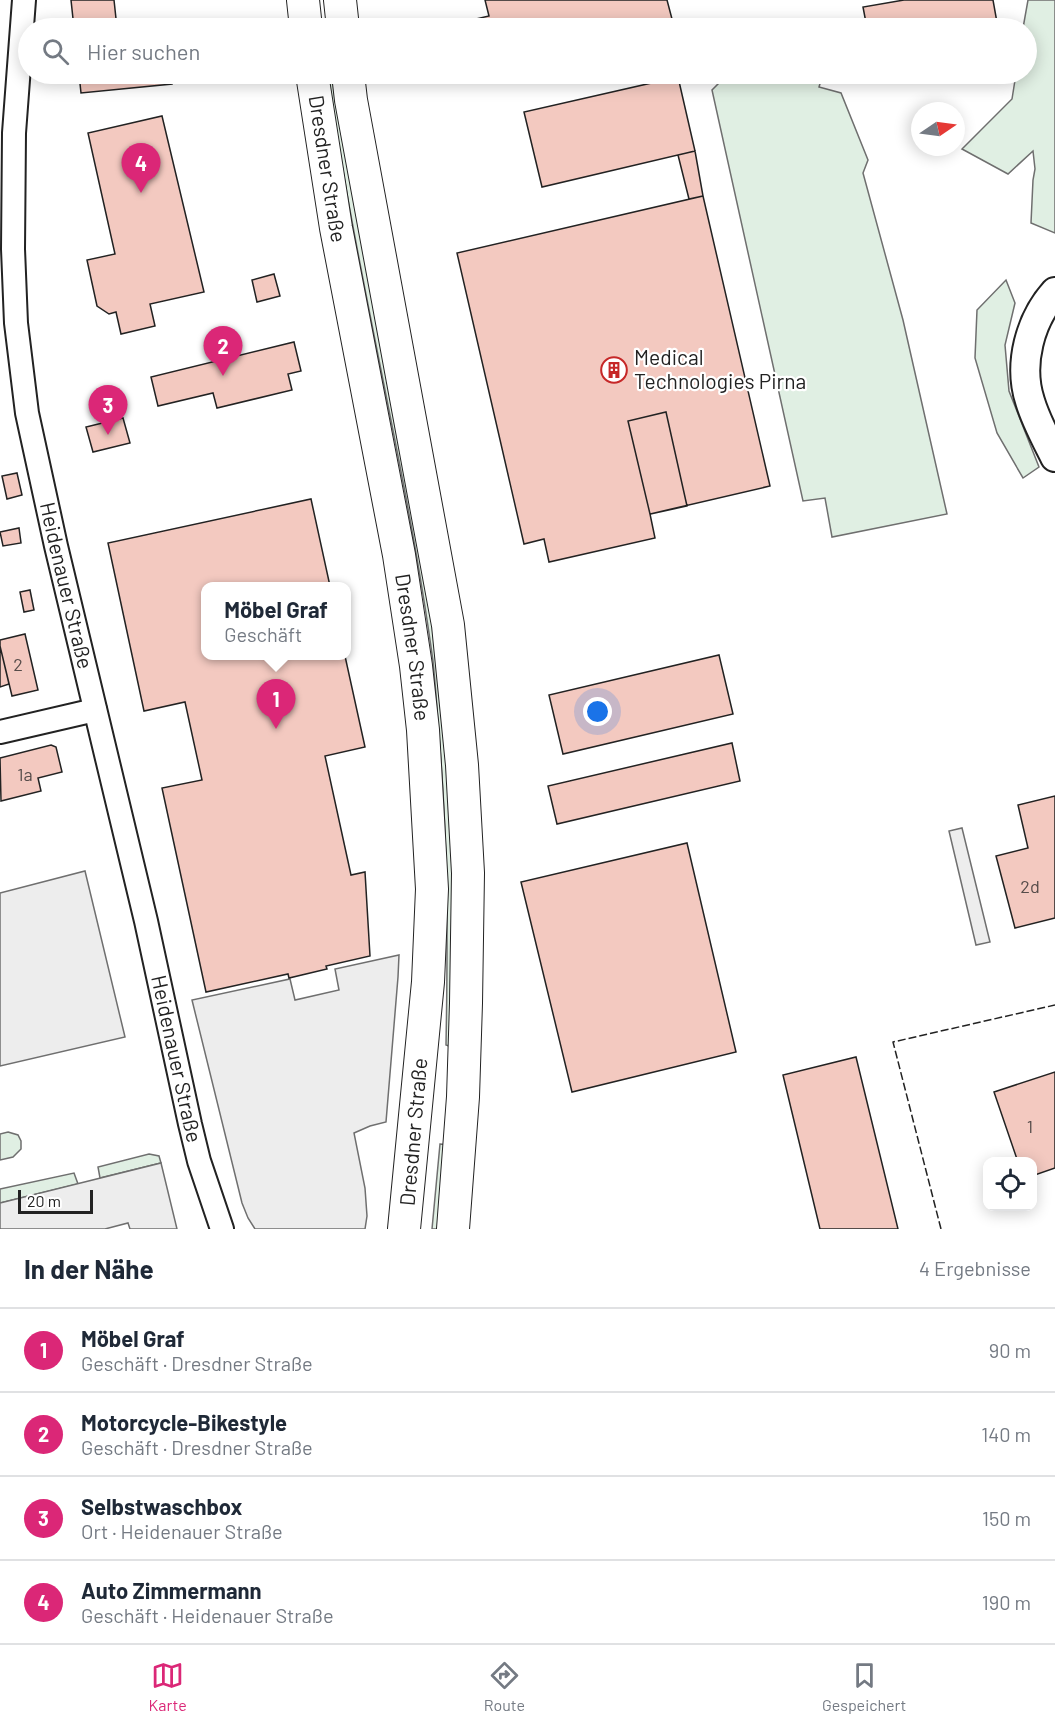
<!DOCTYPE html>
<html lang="de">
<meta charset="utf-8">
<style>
:root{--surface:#fff;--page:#f6f6f7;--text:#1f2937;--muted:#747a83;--line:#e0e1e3;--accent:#db2777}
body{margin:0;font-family:Barlow,sans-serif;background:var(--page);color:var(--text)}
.controls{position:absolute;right:18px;bottom:18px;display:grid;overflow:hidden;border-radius:12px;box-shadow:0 3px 15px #0003}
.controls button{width:54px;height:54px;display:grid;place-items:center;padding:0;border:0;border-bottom:2px solid var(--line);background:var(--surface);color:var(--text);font:30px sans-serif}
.compass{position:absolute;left:911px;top:102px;width:54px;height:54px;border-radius:50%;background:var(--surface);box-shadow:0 3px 15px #0003;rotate:77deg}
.scale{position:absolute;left:18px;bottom:15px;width:75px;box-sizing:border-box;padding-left:6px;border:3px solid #222;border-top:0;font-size:16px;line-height:21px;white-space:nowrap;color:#222;-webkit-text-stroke:4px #fff;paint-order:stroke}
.you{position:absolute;left:598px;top:712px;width:21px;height:21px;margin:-15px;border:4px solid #fff;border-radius:50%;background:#1a73e8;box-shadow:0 0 0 9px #1a73e833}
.badge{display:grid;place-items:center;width:39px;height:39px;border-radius:50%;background:var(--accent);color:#fff;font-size:20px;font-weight:700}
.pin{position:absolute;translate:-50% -50px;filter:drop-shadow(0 2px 3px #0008)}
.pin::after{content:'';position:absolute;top:32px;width:21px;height:18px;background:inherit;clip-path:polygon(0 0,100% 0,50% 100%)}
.popup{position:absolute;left:201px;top:582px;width:150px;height:78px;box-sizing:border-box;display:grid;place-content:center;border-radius:12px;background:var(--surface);filter:drop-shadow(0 2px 4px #0005);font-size:20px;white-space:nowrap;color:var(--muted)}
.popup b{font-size:22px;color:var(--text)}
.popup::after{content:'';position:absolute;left:50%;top:100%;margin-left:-12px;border:12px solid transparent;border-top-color:var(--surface)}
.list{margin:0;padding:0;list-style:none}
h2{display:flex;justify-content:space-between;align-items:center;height:78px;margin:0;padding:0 24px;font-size:26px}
h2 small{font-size:20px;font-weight:400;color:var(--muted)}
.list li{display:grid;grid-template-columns:39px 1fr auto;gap:18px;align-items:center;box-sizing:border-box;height:84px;padding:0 24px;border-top:2px solid var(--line)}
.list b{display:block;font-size:22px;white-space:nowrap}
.list p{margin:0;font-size:20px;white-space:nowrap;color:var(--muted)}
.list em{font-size:20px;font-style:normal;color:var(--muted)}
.icon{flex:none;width:33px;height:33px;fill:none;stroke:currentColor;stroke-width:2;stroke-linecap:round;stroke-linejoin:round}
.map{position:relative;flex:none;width:1055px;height:1229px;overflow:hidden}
.search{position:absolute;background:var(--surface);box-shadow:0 3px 15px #0003;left:18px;right:18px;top:18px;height:66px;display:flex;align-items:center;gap:15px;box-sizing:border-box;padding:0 21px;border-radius:33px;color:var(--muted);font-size:22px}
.sheet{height:414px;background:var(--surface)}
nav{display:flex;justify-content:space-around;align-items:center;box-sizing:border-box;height:84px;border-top:2px solid var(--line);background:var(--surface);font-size:16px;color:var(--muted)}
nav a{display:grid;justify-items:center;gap:3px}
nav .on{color:var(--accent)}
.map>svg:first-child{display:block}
.green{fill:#e0efe3;stroke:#6f6f6f;stroke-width:1.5}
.parking{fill:#ededed;stroke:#6f6f6f;stroke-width:1.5}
.building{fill:#f3c9c0;stroke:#222;stroke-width:1.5}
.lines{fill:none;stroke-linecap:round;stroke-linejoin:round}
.minor-casing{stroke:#222;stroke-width:26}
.tertiary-casing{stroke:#222;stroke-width:32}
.secondary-casing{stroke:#222;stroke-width:34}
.minor{stroke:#fff;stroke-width:22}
.tertiary{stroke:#fff;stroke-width:28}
.secondary{stroke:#fff;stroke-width:32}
.fence{stroke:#222;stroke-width:1.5;stroke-dasharray:8 3;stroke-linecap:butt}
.labels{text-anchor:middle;stroke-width:4.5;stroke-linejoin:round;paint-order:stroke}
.number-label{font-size:18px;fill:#564c4a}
.street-label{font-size:21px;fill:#222;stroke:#fff}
.poi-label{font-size:21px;fill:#222;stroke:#fff;text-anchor:start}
</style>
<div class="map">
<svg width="1055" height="1229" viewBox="0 0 1055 1229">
<rect width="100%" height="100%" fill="#fff"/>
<!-- green -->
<path class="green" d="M 1028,0 L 1055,0 L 1055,233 L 1031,223 L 1033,180 L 1035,169 L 1033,151 L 1008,174 L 962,149 L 1012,99 L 1016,74 L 1026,74 L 1026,28 L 1023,28 Z
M 328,74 L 334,74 L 406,468 L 439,666 L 449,771 L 455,972 L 454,1048 L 446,1045 C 448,938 448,831 438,725 C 437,704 435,682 433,661 C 406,464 355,271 328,74 Z
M 779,74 L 823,74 L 819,87 L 841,93 L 868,160 L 863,173 L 903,320 L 947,514 L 832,537 L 825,498 L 803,501 L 712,90 L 719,83 Z
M 1006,280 L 1015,303 L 1005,345 L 1009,391 L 1039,467 L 1023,478 L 997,433 L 975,358 L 977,310 Z
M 8,1132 L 18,1135 L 21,1141 L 21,1149 L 13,1157 L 0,1160 L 0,1134 Z
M 440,1144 L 448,1145 L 440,1229 L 432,1229 Z
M 149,1154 L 159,1156 L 161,1163 L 100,1178 L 98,1167 Z
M 74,1173 L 78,1184 L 0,1203 L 0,1189 Z"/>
<!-- parking -->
<path class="parking" d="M 962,828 L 990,942 L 976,945 L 949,831 Z
M 85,871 L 125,1037 L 0,1066 L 0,893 Z
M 399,955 L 398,977 L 386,1122 L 370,1126 L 354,1133 L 365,1188 L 367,1216 L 365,1229 L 255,1229 L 248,1218 L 242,1203 L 192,1000 L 290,979 L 295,1000 L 339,990 L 335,969 Z
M 161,1163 L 177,1229 L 130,1229 L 128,1223 L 105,1229 L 0,1229 L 0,1203 Z"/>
<!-- building -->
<path class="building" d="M 71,0 L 114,0 L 117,28 L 74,28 Z
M 485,0 L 667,0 L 672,19 L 631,28 L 451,28 L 450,25 L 489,16 Z
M 904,0 L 993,0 L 998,28 L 867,28 L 863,7 Z
M 79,74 L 171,74 L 172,84 L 81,93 Z
M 678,77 L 695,151 L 542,187 L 524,112 Z
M 162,116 L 204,292 L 150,304 L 155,326 L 121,334 L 116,312 L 109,314 L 97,306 L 87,260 L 115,254 L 88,133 Z
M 695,151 L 703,196 L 689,199 L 678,155 Z
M 703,196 L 770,486 L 650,514 L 655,538 L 549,562 L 544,539 L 524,544 L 457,253 Z
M 274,274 L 280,296 L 257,302 L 252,280 Z
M 294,342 L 301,371 L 288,374 L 292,390 L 217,408 L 213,393 L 158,406 L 151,377 Z
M 666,412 L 687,506 L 650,514 L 628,421 Z
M 123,418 L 130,443 L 93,452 L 86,427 Z
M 17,473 L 22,495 L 7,499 L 2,476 Z
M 311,499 L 330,586 L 206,586 L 206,656 L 345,656 L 365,747 L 325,756 L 351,875 L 365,872 L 370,956 L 326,966 L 327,969 L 289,978 L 288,974 L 206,992 L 162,788 L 202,780 L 185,702 L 144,711 L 108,543 Z
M 19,528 L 21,543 L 3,546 L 0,532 Z
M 30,590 L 34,610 L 24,612 L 20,592 Z
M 25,634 L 38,690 L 12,696 L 0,646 L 0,640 Z
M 0,646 L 9,684 L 0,687 Z
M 719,655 L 733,714 L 563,754 L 549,695 Z
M 732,743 L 740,781 L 557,824 L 548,786 Z
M 51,745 L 56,747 L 62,772 L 38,778 L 41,791 L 1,801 L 0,758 Z
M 1055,796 L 1055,918 L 1015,928 L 996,856 L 1028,848 L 1018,805 Z
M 687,843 L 736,1052 L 572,1092 L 521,882 Z
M 856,1057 L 898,1229 L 820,1229 L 783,1075 Z
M 1055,1072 L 1055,1168 L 1032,1176 L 1032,1162 L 1018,1162 L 994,1092 Z"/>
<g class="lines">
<!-- minor casing -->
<g class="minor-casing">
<g id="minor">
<path id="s1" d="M 24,0 L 14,133 L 13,249 L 16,323 L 27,413 L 56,546 L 146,921 L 190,1124 L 199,1161 L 222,1229"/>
<path d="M 0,732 L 95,710"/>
</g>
</g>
<!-- tertiary casing -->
<g class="tertiary-casing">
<path id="tertiary" d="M 1055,292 C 1030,320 1018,364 1030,401 C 1036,421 1046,439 1055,457"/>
</g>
<!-- secondary casing -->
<g class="secondary-casing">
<g id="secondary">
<path d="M 303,0 L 306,28"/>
<path d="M 340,0 L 343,28"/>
<path id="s2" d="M 312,74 L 336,228 L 399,555 L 416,666 L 423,730 L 432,889 L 428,982 L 404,1229"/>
<path d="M 348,74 L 351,100 L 448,625 L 462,765 L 468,873 L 466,1003 L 463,1097 L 453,1229"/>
</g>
</g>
<!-- minor -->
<use href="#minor" class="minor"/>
<!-- tertiary -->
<use href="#tertiary" class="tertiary"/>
<!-- secondary -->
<use href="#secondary" class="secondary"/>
<!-- fence -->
<path class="fence" d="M 941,1229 L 893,1042 L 1055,1005"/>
</g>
<!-- icons -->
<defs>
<g id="building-ring" transform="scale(1.35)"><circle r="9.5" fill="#fff" stroke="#c62828" stroke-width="1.5"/><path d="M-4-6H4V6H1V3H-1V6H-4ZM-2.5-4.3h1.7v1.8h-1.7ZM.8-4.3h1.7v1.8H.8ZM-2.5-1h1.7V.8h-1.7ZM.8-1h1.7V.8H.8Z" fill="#c62828"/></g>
</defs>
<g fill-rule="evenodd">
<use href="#building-ring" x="614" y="370"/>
</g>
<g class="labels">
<!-- number labels -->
<g class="number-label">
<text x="18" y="671">2</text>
<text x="25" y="781">1a</text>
<text x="1030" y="893">2d</text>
<text x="1030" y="1133">1</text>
</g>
<!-- street labels -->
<g class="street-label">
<text dy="7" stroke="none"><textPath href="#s2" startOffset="96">Dresdner Straße</textPath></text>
<text dy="7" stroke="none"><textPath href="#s1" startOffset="591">Heidenauer Straße</textPath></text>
<text dy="7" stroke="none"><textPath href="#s2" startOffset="582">Dresdner Straße</textPath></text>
<text dy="7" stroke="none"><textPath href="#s1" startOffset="1077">Heidenauer Straße</textPath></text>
<text transform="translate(414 1132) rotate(-85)" y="7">Dresdner Straße</text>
</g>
<!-- poi labels -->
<g class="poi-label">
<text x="634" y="365">Medical<tspan x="634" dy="24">Technologies Pirna</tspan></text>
</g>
</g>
</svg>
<div class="controls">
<button><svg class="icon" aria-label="locate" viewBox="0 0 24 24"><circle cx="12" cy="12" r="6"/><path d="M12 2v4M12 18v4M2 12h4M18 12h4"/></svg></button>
</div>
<svg class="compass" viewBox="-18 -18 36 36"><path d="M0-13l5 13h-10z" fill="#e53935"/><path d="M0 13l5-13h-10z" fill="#747a83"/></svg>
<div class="scale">20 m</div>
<div class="you"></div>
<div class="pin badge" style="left:276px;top:729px">1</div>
<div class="popup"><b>Möbel Graf</b>Geschäft</div>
<div class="pin badge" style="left:223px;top:376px">2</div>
<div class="pin badge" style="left:108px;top:435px">3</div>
<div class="pin badge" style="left:141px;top:193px">4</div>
<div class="search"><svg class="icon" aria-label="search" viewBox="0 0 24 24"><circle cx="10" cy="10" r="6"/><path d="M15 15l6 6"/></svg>Hier suchen</div>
</div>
<section class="sheet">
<h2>In der Nähe<small>4 Ergebnisse</small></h2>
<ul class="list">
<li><span class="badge">1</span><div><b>Möbel Graf</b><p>Geschäft · Dresdner Straße</p></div><em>90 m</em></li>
<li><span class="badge">2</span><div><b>Motorcycle-Bikestyle</b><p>Geschäft · Dresdner Straße</p></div><em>140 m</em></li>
<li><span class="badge">3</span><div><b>Selbstwaschbox</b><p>Ort · Heidenauer Straße</p></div><em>150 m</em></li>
<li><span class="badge">4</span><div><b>Auto Zimmermann</b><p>Geschäft · Heidenauer Straße</p></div><em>190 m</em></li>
</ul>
</section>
<nav>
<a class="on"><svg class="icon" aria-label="map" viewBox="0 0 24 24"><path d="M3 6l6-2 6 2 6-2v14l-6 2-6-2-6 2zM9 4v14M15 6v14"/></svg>Karte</a>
<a><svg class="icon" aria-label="directions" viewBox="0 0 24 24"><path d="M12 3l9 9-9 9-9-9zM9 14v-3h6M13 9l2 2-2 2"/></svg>Route</a>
<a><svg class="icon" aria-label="saved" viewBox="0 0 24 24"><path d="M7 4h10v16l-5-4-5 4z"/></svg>Gespeichert</a>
</nav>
